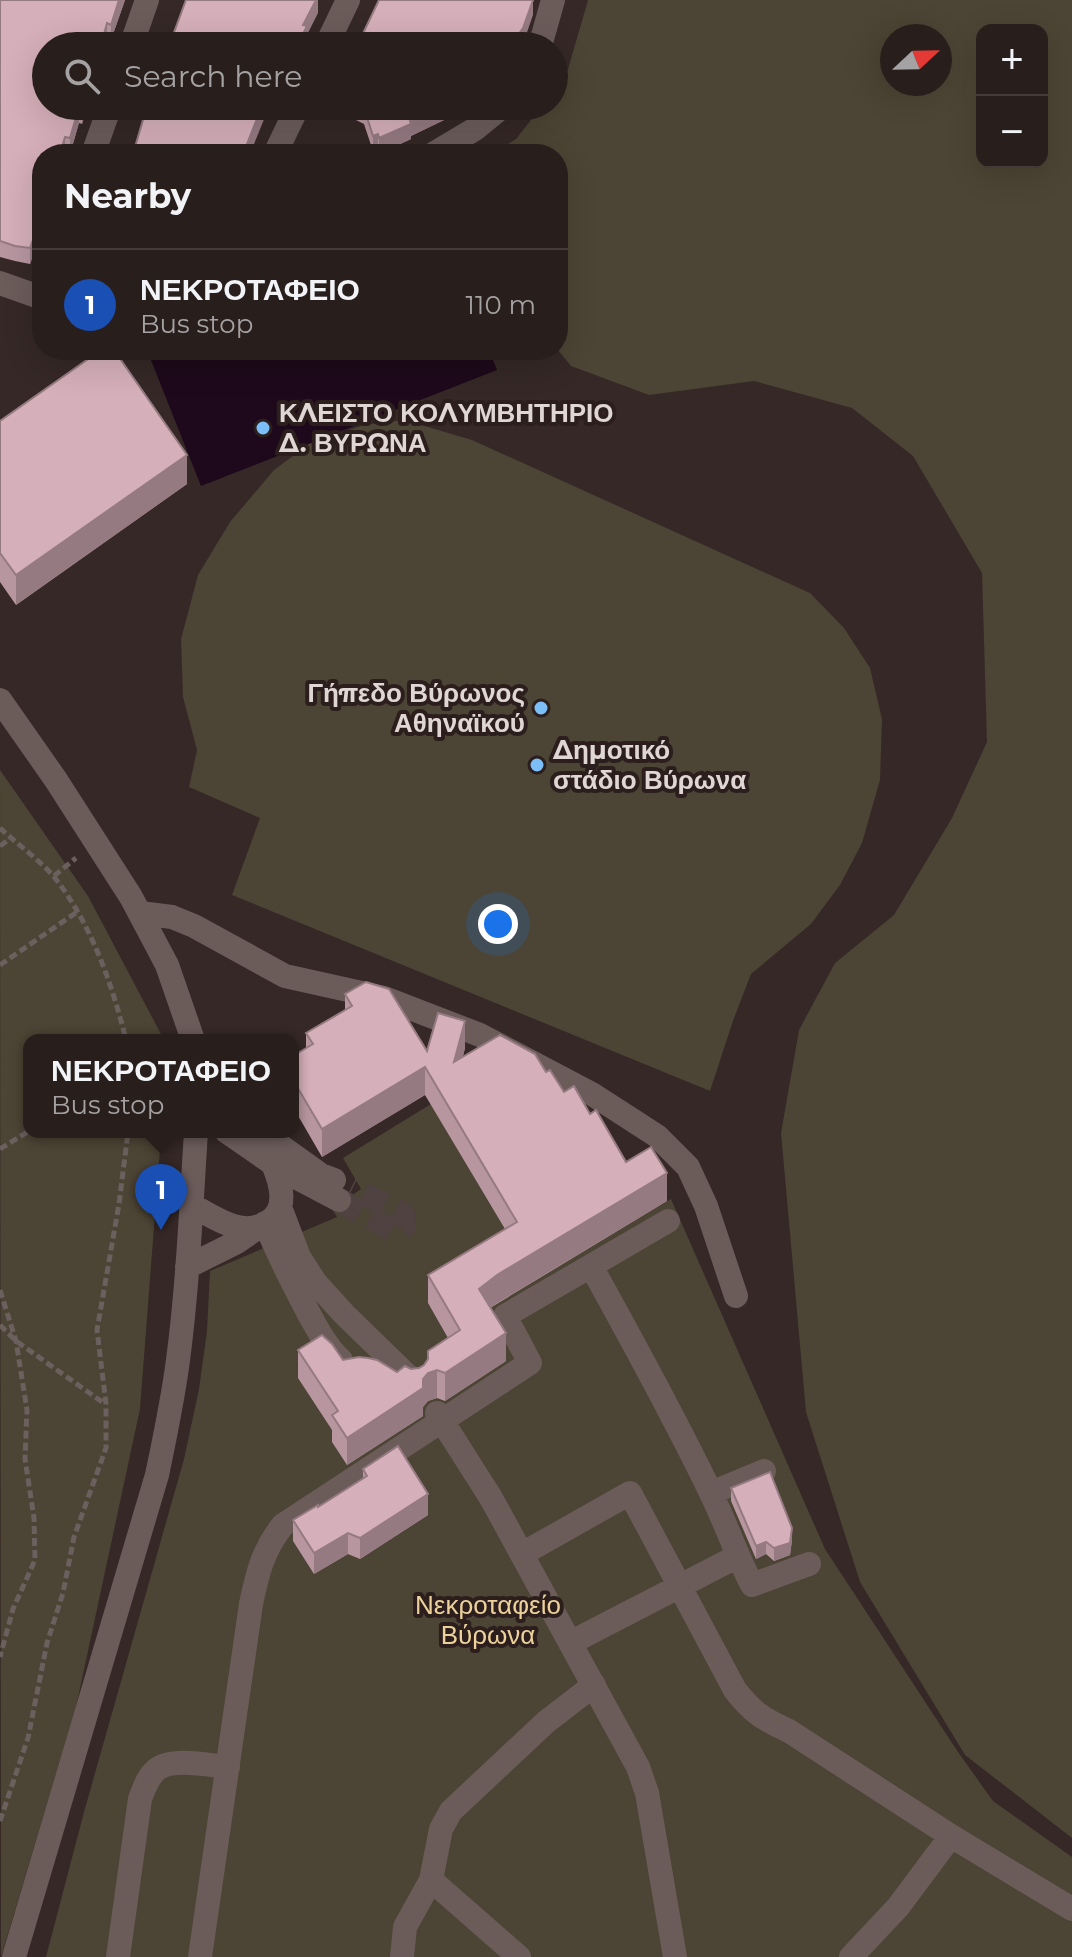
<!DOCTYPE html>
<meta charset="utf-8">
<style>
:root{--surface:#281e1c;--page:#342b29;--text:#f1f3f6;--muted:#a5a2a3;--line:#443c3b;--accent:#0b8043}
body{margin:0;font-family:Montserrat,sans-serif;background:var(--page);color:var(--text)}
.controls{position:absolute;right:24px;top:24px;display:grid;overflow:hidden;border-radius:16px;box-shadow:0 8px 32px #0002}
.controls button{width:72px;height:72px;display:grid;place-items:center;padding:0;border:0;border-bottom:2px solid var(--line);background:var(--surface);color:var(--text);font:40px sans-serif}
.compass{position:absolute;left:880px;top:24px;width:72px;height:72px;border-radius:50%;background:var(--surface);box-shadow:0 8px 32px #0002;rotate:68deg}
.you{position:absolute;left:498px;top:924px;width:28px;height:28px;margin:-20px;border:6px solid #fff;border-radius:50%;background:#1a73e8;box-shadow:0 0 0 12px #1a73e833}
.badge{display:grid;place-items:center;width:52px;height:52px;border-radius:50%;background:var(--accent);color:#fff;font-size:26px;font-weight:700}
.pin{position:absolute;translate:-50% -66px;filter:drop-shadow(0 2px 4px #0008)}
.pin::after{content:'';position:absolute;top:42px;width:28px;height:24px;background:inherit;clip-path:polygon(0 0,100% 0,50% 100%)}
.popup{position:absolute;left:23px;top:1034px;width:276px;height:104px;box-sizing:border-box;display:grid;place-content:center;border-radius:16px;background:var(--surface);filter:drop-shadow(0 2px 6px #0005);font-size:26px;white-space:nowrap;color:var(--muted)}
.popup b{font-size:30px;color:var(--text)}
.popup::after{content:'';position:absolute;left:50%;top:100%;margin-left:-16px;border:16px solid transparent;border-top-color:var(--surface)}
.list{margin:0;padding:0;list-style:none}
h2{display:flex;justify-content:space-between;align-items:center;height:104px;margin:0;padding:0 32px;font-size:34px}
h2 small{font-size:26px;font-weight:400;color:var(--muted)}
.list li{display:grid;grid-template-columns:52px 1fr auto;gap:24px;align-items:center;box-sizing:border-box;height:112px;padding:0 32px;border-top:2px solid var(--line)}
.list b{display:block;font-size:30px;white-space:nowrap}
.list p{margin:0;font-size:26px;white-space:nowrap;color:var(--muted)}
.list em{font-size:26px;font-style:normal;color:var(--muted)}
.icon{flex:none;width:44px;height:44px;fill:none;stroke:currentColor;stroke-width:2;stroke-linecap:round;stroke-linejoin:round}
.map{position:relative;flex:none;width:1072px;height:1957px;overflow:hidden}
.search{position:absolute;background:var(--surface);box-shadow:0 8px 32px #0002;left:32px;top:32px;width:536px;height:88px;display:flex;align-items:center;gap:20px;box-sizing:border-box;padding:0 28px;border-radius:44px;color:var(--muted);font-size:30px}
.panel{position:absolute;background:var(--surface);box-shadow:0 8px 32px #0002;left:32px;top:144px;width:536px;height:216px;border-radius:32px}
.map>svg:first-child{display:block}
.green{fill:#4c4434;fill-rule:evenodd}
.water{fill:#1d091b}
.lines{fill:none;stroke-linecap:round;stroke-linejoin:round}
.minor-tunnel{stroke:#4f4240;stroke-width:24;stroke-dasharray:24 12;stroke-linecap:butt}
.path{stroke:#6c605e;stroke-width:5;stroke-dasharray:8 4;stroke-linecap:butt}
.minor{stroke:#6b5c5a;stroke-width:24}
.wall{fill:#b796a0}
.shaded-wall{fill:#957a82}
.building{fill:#d5afba;stroke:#957a82;stroke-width:2}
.poi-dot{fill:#7bbef8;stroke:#2b1e1d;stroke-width:3}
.labels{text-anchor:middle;stroke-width:8;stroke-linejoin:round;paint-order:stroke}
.poi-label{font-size:26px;font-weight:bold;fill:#e0d7d5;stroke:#2b1e1d;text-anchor:start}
.park-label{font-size:26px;fill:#ecd19b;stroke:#2b1e1d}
</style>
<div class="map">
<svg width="1072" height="1957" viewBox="0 0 1072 1957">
<rect width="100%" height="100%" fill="#352826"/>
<!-- green -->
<path class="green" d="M 588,0 L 1072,0 L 1072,1838 L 965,1755 L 860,1582 L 806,1412 L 781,1133 L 799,1030 L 835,963 L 894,915 L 952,818 L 987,742 L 982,573 L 913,456 L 852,408 L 754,381 L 649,395 L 571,366 L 558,350 L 558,154 L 492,154 L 516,139 L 542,106 L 554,106 L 554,89 L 568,69 ZM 982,30 L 1042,30 L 1042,162 L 982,162 ZM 940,36 L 940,84 L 892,84 L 892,36 Z
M 404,420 L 472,440 L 810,593 L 844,628 L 870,668 L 882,719 L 880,780 L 862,843 L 840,885 L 811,924 L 751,974 L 733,1021 L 710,1091 L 232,895 L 260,818 L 189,787 L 197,750 L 183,697 L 181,639 L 198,575 L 230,522 L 274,470 L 309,444 L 363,425 Z
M 0,770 L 88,896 L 162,1036 L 162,1040 L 29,1040 L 29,1132 L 161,1132 L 160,1149 L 140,1409 L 76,1707 L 1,1957 Z
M 431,1104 L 596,1243 L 671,1199 L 825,1549 L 958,1752 L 993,1801 L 1072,1857 L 1072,1957 L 46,1957 L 84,1812 L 184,1459 L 199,1389 L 207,1331 L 210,1271 L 337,1217 L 332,1209 L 361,1189 L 343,1158 Z"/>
<!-- water -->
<path class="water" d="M 147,350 L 489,350 L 497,370 L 201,486 Z"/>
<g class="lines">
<!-- minor-tunnel -->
<path class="minor-tunnel" d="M 339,1200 L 396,1232 L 404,1226 L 403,1214 L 351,1188"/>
<!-- path -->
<path class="path" d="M 0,828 C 16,843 41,861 55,878 C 91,924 112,983 126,1040
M 0,846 L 11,838
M 54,876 L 76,858
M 0,965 L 77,912
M 0,1149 L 29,1131
M 0,1290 L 16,1341 L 27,1410 L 25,1459 L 34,1518 L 35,1560 L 13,1609 L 0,1657
M 0,1325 L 16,1341 L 105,1404
M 0,1821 L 28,1738 L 47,1643 L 63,1593 L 74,1537 L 106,1448 L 106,1404 L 97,1330 L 119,1204 L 128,1132"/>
<!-- minor -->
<path class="minor" d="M 131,46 L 147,0
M 326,46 L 348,0
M 540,46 L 553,0
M 93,154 L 110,106
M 275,154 L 298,106
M 433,154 L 475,129 L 503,106
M 0,283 L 42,298
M 0,700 L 56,780 L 131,897 L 167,965 L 193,1040
M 140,913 L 172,917 L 194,926 L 285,976 L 384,998 L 480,1035 L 592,1094 L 657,1136 L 688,1167 L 706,1206 L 736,1296
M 227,1132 L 282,1170 L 339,1200
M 261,1132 L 321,1175 L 334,1180
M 191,1205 C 207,1213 225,1226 244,1228 C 252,1229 261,1226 268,1222 C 289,1209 281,1183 273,1164
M 280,1207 L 299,1257 L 315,1282 L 344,1314 L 414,1382
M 265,1223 C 278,1254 293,1284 309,1314 C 318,1330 327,1348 341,1360
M 591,1266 C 632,1340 672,1413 709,1489 C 725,1521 736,1554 752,1585 L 809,1564
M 187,1267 L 237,1242 L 260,1226
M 437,1413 L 491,1498 L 638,1767 L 647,1793 L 675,1957
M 711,1493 L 764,1471
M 522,1554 L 630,1493 L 735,1690 C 753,1713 763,1719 789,1731 L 951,1836 L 1072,1909
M 570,1643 L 738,1556
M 431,1880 L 519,1957
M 14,1957 L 157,1475 C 165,1437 173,1399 178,1360 C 188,1284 191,1208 196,1132
M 118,1957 L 140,1799 C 144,1789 147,1778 156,1770 C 171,1757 208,1765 228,1767
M 200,1957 L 251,1604 C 257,1575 263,1549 283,1525 L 530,1363 L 505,1316 L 668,1221
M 402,1957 L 405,1927 L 431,1880 L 441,1829 L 451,1811 L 546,1722 L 594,1685
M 851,1957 L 898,1907 L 951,1836"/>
</g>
<!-- wall -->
<path class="wall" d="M 0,0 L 125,0 L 111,40 L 107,39 L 82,124 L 79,123 L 70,154 L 65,153 L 65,154 L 42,154 L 42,230 L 30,264 L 15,261 L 0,257 Z
M 337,106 L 473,106 L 411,136 L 411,139 L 379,154 L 378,149 L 373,151 L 364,124 L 340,112 L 340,108 Z
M 0,421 L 187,484 L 16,605 L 0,582 Z
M 345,994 L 427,1051 L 465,1048 L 463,1056 L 546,1072 L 564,1092 L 590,1114 L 626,1162 L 667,1201 L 490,1308 L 506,1361 L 445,1401 L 437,1398 L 428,1401 L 423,1407 L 423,1416 L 347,1465 L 332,1442 L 332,1430 L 298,1378 L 298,1350 L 397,1372 L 419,1368 L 424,1365 L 448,1338 L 428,1303 L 428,1275 L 505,1229 L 425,1095 L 322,1157 L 293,1107 L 293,1056 L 306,1048 L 306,1033 L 345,1010 Z
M 363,1469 L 428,1515 L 360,1559 L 348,1554 L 314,1574 L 293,1541 L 293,1520 L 318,1507 L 363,1478 Z
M 731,1488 L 792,1540 L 790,1555 L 774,1561 L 766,1554 L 756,1559 L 731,1501 Z"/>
<!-- shaded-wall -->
<path class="shaded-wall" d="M 119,0 L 125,0 L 111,40 L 111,25 Z
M 316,0 L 318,0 L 318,13 L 307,35 L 307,43 L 305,46 L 297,46 L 303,25 Z
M 533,0 L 533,15 L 523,44 L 521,46 L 510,46 Z
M 107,23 L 107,39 L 105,46 L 101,46 Z
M 83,106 L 88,106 L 82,124 L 82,108 Z
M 262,106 L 267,106 L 267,112 L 250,154 L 243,154 Z
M 441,106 L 473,106 L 411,136 L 411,139 L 379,154 L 379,138 Z
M 79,107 L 79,123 L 70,154 L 70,138 Z
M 378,134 L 378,149 L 373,151 L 373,136 Z
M 65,137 L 65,154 L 60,154 Z
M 42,215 L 42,230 L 30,264 L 30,248 Z
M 187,455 L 187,484 L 16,605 L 16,575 Z
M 465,1021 L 465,1048 L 454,1090 L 454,1062 Z
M 425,1067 L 425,1095 L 322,1157 L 322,1129 Z
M 667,1173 L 667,1201 L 497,1303 L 479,1317 L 479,1289 L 497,1275 Z
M 506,1333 L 506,1361 L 445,1401 L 445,1373 Z
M 437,1370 L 437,1398 L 428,1401 L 423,1407 L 423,1416 L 347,1465 L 347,1438 L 423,1379 L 428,1373 Z
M 428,1494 L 428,1515 L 360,1559 L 360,1538 Z
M 792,1528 L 792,1540 L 790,1555 L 774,1561 L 774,1548 Z
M 348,1533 L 348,1554 L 314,1574 L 314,1553 Z
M 766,1542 L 766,1554 L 756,1559 L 756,1546 Z"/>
<!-- building -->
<path class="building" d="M 0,0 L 119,0 L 111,25 L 107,23 L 101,46 L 46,46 L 46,106 L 83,106 L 82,108 L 79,107 L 70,138 L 65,137 L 60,154 L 42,154 L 42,215 L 30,248 L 15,246 L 0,241 Z
M 186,0 L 316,0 L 303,25 L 307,26 L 297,46 L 169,46 Z
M 379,0 L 533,0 L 523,28 L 510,46 L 357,46 Z
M 147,106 L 262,106 L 243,154 L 133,154 Z
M 359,106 L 441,106 L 410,121 L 411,124 L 379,138 L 378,134 L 373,136 L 364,108 Z
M 101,350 L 114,350 L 187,455 L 16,575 L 0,553 L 0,421 Z
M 366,982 L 389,989 L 427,1051 L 438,1013 L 465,1021 L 454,1062 L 500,1035 L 535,1054 L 546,1072 L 550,1070 L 564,1092 L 574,1086 L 590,1114 L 596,1110 L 626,1162 L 651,1147 L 667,1173 L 497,1275 L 479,1289 L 506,1333 L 445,1373 L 437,1370 L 428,1373 L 423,1379 L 423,1388 L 347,1438 L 332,1415 L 338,1411 L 298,1350 L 322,1335 L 332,1344 L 343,1360 L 359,1357 L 368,1358 L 377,1360 L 397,1372 L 405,1366 L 411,1369 L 419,1368 L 424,1365 L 428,1359 L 428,1351 L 460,1330 L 428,1275 L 517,1222 L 425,1067 L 322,1129 L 293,1080 L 293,1056 L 313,1044 L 306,1033 L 352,1006 L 345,994 Z
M 398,1446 L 428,1494 L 360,1538 L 348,1533 L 314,1553 L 293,1520 L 318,1505 L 318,1507 L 367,1476 L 363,1469 Z
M 770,1472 L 792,1528 L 790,1543 L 774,1548 L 766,1542 L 756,1546 L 731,1488 Z"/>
<!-- markers -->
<g class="poi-dot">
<circle cx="263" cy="428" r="8"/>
<circle cx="541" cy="708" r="8"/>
<circle cx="537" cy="765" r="8"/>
</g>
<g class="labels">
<!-- poi labels -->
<g class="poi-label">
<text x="279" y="422">ΚΛΕΙΣΤΟ ΚΟΛΥΜΒΗΤΗΡΙΟ<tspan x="279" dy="30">Δ. ΒΥΡΩΝΑ</tspan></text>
<text x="525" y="702" text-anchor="end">Γήπεδο Βύρωνος<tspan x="525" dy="30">Αθηναϊκού</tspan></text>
<text x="553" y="759">Δημοτικό<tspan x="553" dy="30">στάδιο Βύρωνα</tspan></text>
</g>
<!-- park labels -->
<g class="park-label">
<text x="488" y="1614">Νεκροταφείο<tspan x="488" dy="30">Βύρωνα</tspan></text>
</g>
</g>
</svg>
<div class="controls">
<button>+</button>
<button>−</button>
</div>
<svg class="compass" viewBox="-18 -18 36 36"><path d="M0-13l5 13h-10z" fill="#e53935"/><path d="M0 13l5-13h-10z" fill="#a5a2a3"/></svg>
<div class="you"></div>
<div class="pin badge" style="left:161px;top:1230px;background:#1a4fb4">1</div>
<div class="popup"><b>ΝΕΚΡΟΤΑΦΕΙΟ</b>Bus stop</div>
<div class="search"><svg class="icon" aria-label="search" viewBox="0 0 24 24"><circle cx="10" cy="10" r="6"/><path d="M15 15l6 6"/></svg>Search here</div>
<section class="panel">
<h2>Nearby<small></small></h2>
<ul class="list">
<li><span class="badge" style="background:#1a4fb4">1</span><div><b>ΝΕΚΡΟΤΑΦΕΙΟ</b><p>Bus stop</p></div><em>110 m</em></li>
</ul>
</section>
</div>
